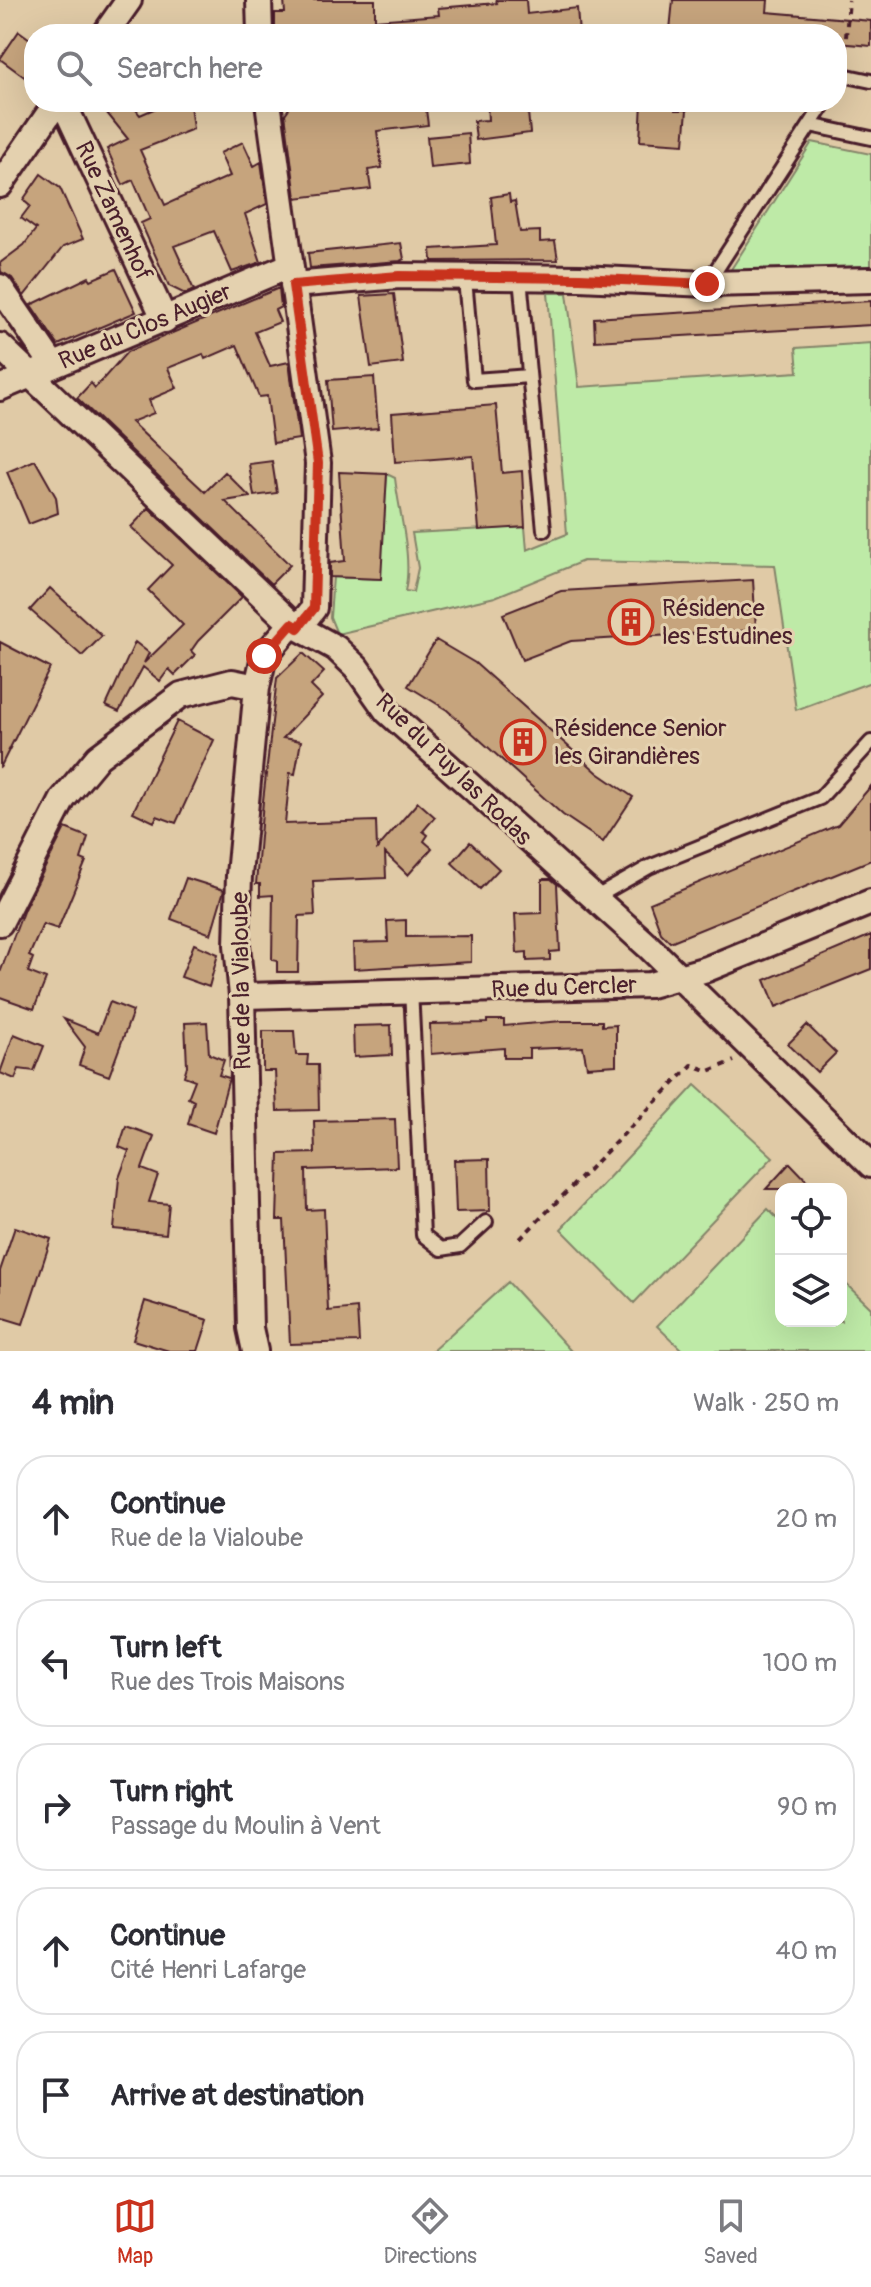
<!DOCTYPE html>
<meta charset="utf-8">
<style>
:root{--surface:#fff;--page:#f2f2f3;--text:#2b2b33;--muted:#7c7c81;--line:#e1e1e2;--accent:#c8321e}
body{margin:0;font-family:Pangolin,sans-serif;background:var(--page);color:var(--text)}
.controls{position:absolute;right:24px;bottom:24px;display:grid;overflow:hidden;border-radius:16px;box-shadow:0 8px 32px #0002}
.controls button{width:72px;height:72px;display:grid;place-items:center;padding:0;border:0;border-bottom:2px solid var(--line);background:var(--surface);color:var(--text);font:40px sans-serif}
.stop{position:absolute;width:24px;height:24px;margin:-18px;border:6px solid #c8321e;border-radius:50%;background:#fff}
.stop.end{background:#c8321e;border-color:#fff;box-shadow:0 2px 8px #0008}
.list{margin:0;padding:0;list-style:none}
h2{display:flex;justify-content:space-between;align-items:center;height:104px;margin:0;padding:0 32px;font-size:34px}
h2 small{font-size:26px;font-weight:400;color:var(--muted)}
.list li{display:grid;grid-template-columns:52px 1fr auto;gap:24px;align-items:center;box-sizing:border-box;height:128px;margin:0 16px 16px;padding:0 16px;border:2px solid var(--line);border-radius:32px}
.list b{display:block;font-size:30px;white-space:nowrap}
.list p{margin:0;font-size:26px;white-space:nowrap;color:var(--muted)}
.list em{font-size:26px;font-style:normal;color:var(--muted)}
.icon{flex:none;width:44px;height:44px;fill:none;stroke:currentColor;stroke-width:2;stroke-linecap:round;stroke-linejoin:round}
.map{position:relative;flex:none;width:871px;height:1351px;overflow:hidden}
.search{position:absolute;background:var(--surface);box-shadow:0 8px 32px #0002;left:24px;right:24px;top:24px;height:88px;display:flex;align-items:center;gap:20px;box-sizing:border-box;padding:0 28px;border-radius:32px;color:var(--muted);font-size:30px}
.sheet{height:824px;background:var(--surface)}
nav{display:flex;justify-content:space-around;align-items:center;box-sizing:border-box;height:112px;border-top:2px solid var(--line);background:var(--surface);font-size:22px;color:var(--muted)}
nav a{display:grid;justify-items:center;gap:4px}
nav .on{color:var(--accent)}
.map>svg:first-child{display:block}
.green{fill:#beeaa7;stroke:#848469;stroke-width:2}
.building{fill:#c6a47d;stroke:#4a1f2b;stroke-width:2}
.lines{fill:none;stroke-linecap:round;stroke-linejoin:round}
.service-casing{stroke:#4a1f2b;stroke-width:18}
.minor-casing{stroke:#4a1f2b;stroke-width:30}
.path{stroke:#4a1f2b;stroke-width:4;stroke-dasharray:6 6;stroke-linecap:butt}
.service{stroke:#e4d1af;stroke-width:12}
.minor{stroke:#e4d1af;stroke-width:24}
.route{stroke:#c8321e;stroke-width:10}
.labels{text-anchor:middle;stroke-width:6;stroke-linejoin:round;paint-order:stroke}
.street-label{font-size:24px;fill:#4a1f2b;stroke:#e4d1af}
.poi-label{font-size:24px;fill:#4a1f2b;stroke:#e4d1af;text-anchor:start}
</style>
<div class="map">
<svg width="871" height="1351" viewBox="0 0 871 1351">
<rect width="100%" height="100%" fill="#e0caa6"/>
<filter id="ink" filterUnits="userSpaceOnUse"><feTurbulence type="fractalNoise" baseFrequency=".0125" numOctaves="2"/><feDisplacementMap in="SourceGraphic" scale="16" xChannelSelector="R" yChannelSelector="G"/><feConvolveMatrix kernelMatrix="1 2 1 2 8 2 1 2 1" color-interpolation-filters="sRGB"/></filter>
<g filter="url(#ink)">
<!-- green -->
<path class="green" d="M 812,142 L 871,154 L 871,266 L 730,271 Z
M 548,293 L 567,293 L 579,387 L 798,372 L 796,348 L 871,343 L 871,682 L 796,710 L 775,565 L 583,561 L 495,597 L 337,634 L 330,617 L 333,577 L 380,579 L 387,474 L 395,478 C 399,514 413,557 405,591 L 413,592 L 418,568 L 412,533 L 525,527 L 527,550 L 567,534 Z
M 695,1085 L 773,1157 L 634,1303 L 561,1229 Z
M 768,1209 L 781,1222 L 781,1321 L 841,1321 L 841,1279 L 871,1308 L 871,1351 L 683,1351 L 657,1326 Z
M 508,1282 L 571,1351 L 432,1351 Z"/>
<!-- building -->
<path class="building" d="M 284,0 L 375,0 L 375,20 L 439,15 L 438,8 L 497,3 L 496,0 L 526,0 L 527,14 L 577,8 L 579,34 L 370,34 L 361,24 L 337,24 L 337,30 L 275,30 L 275,13 L 285,13 Z
M 673,0 L 768,0 L 767,12 L 871,21 L 871,46 L 837,43 L 837,34 L 702,34 L 670,30 Z
M 19,31 L 34,42 L 34,84 L 0,59 Z
M 98,102 L 130,102 L 140,115 L 170,102 L 175,107 L 190,105 L 193,129 L 140,150 L 165,205 L 230,176 L 220,153 L 243,142 L 254,166 L 261,162 L 267,204 L 245,214 L 261,262 L 232,272 L 214,231 L 174,246 L 194,290 L 185,294 L 169,286 L 141,223 L 150,219 L 133,180 L 123,185 L 107,149 L 128,139 Z
M 425,102 L 428,125 L 377,131 L 382,168 L 368,170 L 371,189 L 296,198 L 285,114 L 293,103 Z
M 487,102 L 527,102 L 530,133 L 476,140 L 474,121 L 488,120 Z
M 642,102 L 675,104 L 675,110 L 687,110 L 684,144 L 640,141 Z
M 468,133 L 470,164 L 430,168 L 427,137 Z
M 41,174 L 60,188 L 83,239 L 63,247 L 24,296 L 12,278 L 1,272 L 0,263 L 24,245 L 36,229 L 21,218 L 30,206 L 23,200 Z
M 509,194 L 510,202 L 515,201 L 520,232 L 540,231 L 540,242 L 555,241 L 558,260 L 432,261 L 431,249 L 496,245 L 491,197 Z
M 401,243 L 404,259 L 400,261 L 310,268 L 308,253 Z
M 116,269 L 136,312 L 58,345 L 31,305 L 89,277 L 91,280 Z
M 279,288 L 281,307 L 275,310 L 280,322 L 255,332 L 270,366 L 289,362 L 299,439 L 273,443 L 267,396 L 259,397 L 237,345 L 205,359 L 203,354 L 168,368 L 177,388 L 149,400 L 154,413 L 131,422 L 205,492 L 225,472 L 250,497 L 225,501 L 290,565 L 271,584 L 77,398 L 91,383 L 95,388 L 127,352 Z
M 394,294 L 403,363 L 371,367 L 361,296 Z
M 871,301 L 871,325 L 595,341 L 594,318 Z
M 374,377 L 378,428 L 332,432 L 328,380 Z
M 496,405 L 502,473 L 522,471 L 525,527 L 479,530 L 473,456 L 395,462 L 392,413 Z
M 35,460 L 56,497 L 58,513 L 29,524 L 7,472 Z
M 272,461 L 277,493 L 254,496 L 249,464 Z
M 339,472 L 387,474 L 381,579 L 330,577 L 330,563 L 345,561 Z
M 149,508 L 242,597 L 198,641 L 191,651 L 195,655 L 175,675 L 169,669 L 160,681 L 143,667 L 119,712 L 106,706 L 135,642 L 149,653 L 144,663 L 183,625 L 148,590 L 172,565 L 131,527 Z
M 753,580 L 756,630 L 571,641 L 522,660 L 503,614 L 561,591 Z
M 50,588 L 102,636 L 82,656 L 30,610 Z
M 436,640 L 475,663 L 598,773 L 633,797 L 603,842 L 563,815 L 447,710 L 408,686 Z
M 0,642 L 50,668 L 0,768 Z
M 303,653 L 324,672 L 311,686 L 322,697 L 283,738 L 301,741 L 295,774 L 290,773 L 285,824 L 376,821 L 377,849 L 418,802 L 435,817 L 423,831 L 428,835 L 424,841 L 432,848 L 408,875 L 385,853 L 386,878 L 313,881 L 315,915 L 299,916 L 298,972 L 277,972 L 277,961 L 272,960 L 273,895 L 260,896 L 260,884 L 256,884 L 263,801 L 277,678 Z
M 177,721 L 214,740 L 176,823 L 157,816 L 154,822 L 133,812 Z
M 871,786 L 871,860 L 670,942 L 661,933 L 650,903 L 838,825 Z
M 65,828 L 88,837 L 81,859 L 86,861 L 58,929 L 43,924 L 29,956 L 33,958 L 28,972 L 46,979 L 34,1009 L 0,997 L 0,973 L 24,909 Z
M 470,842 L 499,869 L 480,889 L 452,863 Z
M 186,878 L 224,890 L 211,934 L 171,919 Z
M 542,879 L 551,879 L 557,884 L 560,951 L 550,952 L 550,960 L 527,961 L 527,952 L 517,953 L 515,914 L 542,913 Z
M 406,920 L 406,937 L 471,936 L 471,962 L 354,969 L 353,943 L 388,942 L 387,921 Z
M 871,935 L 871,969 L 776,1007 L 765,980 Z
M 194,944 L 218,954 L 209,987 L 181,977 Z
M 110,1002 L 133,1011 L 109,1076 L 79,1065 L 85,1047 L 64,1019 L 98,1033 Z
M 487,1020 L 504,1020 L 504,1026 L 562,1021 L 602,1021 L 602,1026 L 616,1025 L 616,1065 L 587,1067 L 583,1047 L 529,1049 L 529,1058 L 504,1058 L 504,1048 L 431,1054 L 430,1024 L 487,1023 Z
M 207,1022 L 209,1054 L 224,1060 L 219,1075 L 229,1078 L 214,1133 L 188,1124 L 194,1101 L 188,1098 L 195,1080 L 184,1076 L 187,1066 L 185,1023 Z
M 391,1025 L 392,1055 L 354,1057 L 353,1026 Z
M 807,1025 L 836,1053 L 817,1072 L 788,1044 Z
M 263,1031 L 294,1031 L 296,1055 L 308,1055 L 307,1065 L 318,1065 L 319,1110 L 277,1111 L 275,1071 L 263,1071 Z
M 14,1034 L 44,1046 L 34,1071 L 19,1069 L 15,1079 L 0,1073 Z
M 395,1119 L 397,1167 L 306,1170 L 307,1210 L 324,1209 L 328,1311 L 357,1308 L 359,1342 L 290,1344 L 284,1220 L 277,1220 L 279,1154 L 315,1153 L 314,1121 Z
M 126,1126 L 154,1136 L 142,1169 L 158,1175 L 149,1202 L 169,1204 L 166,1234 L 114,1229 L 119,1178 L 129,1151 L 119,1147 Z
M 489,1159 L 490,1211 L 456,1212 L 454,1160 Z
M 790,1163 L 815,1189 L 766,1189 Z
M 15,1227 L 51,1239 L 23,1324 L 0,1317 L 0,1271 Z
M 145,1301 L 208,1320 L 198,1351 L 169,1351 L 133,1340 Z"/>
<g class="lines">
<!-- service casing -->
<g class="service-casing">
<path id="service" d="M 837,84 L 843,75 L 871,81
M 810,125 L 871,138
M 520,278 L 544,530
M 465,279 L 474,380 L 529,376
M 707,284 L 825,102
M 593,899 L 649,867 L 820,798 L 871,742
M 411,989 L 423,1235 L 441,1249 L 460,1246 L 486,1222"/>
</g>
<!-- minor casing -->
<g class="minor-casing">
<path id="minor" d="M 259,0 L 260,34
M 105,34 L 129,0
M 63,102 L 165,320
M 268,102 L 318,463 L 314,608 L 298,628
M 0,185 L 57,102
M 293,285 L 399,276 L 580,278 L 707,284 L 871,280
M 0,287 L 53,365
M 0,346 L 292,624 L 336,648 L 356,667 L 387,711 L 648,946 L 871,1165
M 0,388 L 289,266
M 0,923 L 63,799 L 98,757 L 181,695 L 232,682 L 257,687
M 242,996 L 650,985 L 707,969 L 871,902
M 255,1351 L 250,1328 L 242,996 L 237,945 L 239,875 L 257,687 L 264,656 L 292,624"/>
</g>
<!-- path -->
<path class="path" d="M 844,61 L 849,0
M 520,1239 L 692,1065 L 709,1071 L 734,1061"/>
<!-- service -->
<use href="#service" class="service"/>
<!-- minor -->
<use href="#minor" class="minor"/>
</g>
</g>
<g class="lines" filter="url(#ink)">
<!-- route -->
<path class="route" d="M 264,656 L 292,624 L 298,628 L 314,608 L 318,463 L 293,285 L 399,276 L 580,278 L 707,284"/>
</g>
<!-- icons -->
<defs>
<g id="building-ring" transform="scale(2.3)"><circle r="9.5" fill="#e4d1af" stroke="#c8321e" stroke-width="1.5"/><path d="M-4-6H4V6H1V3H-1V6H-4ZM-2.5-4.3h1.7v1.8h-1.7ZM.8-4.3h1.7v1.8H.8ZM-2.5-1h1.7V.8h-1.7ZM.8-1h1.7V.8H.8Z" fill="#c8321e"/></g>
</defs>
<g fill-rule="evenodd">
<use href="#building-ring" x="631" y="622"/>
<use href="#building-ring" x="523" y="742"/>
</g>
<g class="labels">
<!-- street labels -->
<g class="street-label">
<text transform="translate(114 211) rotate(65)" y="8">Rue Zamenhof</text>
<text transform="translate(145 326) rotate(-23)" y="8">Rue du Clos Augier</text>
<text transform="translate(454 769) rotate(44)" y="8">Rue du Puy las Rodas</text>
<text transform="translate(241 981) rotate(-91)" y="8">Rue de la Vialoube</text>
<text transform="translate(564 987) rotate(-2)" y="8">Rue du Cercler</text>
</g>
<!-- poi labels -->
<g class="poi-label">
<text x="662" y="616">Résidence<tspan x="662" dy="28">les Estudines</tspan></text>
<text x="554" y="736">Résidence Senior<tspan x="554" dy="28">les Girandières</tspan></text>
</g>
</g>
</svg>
<div class="controls">
<button><svg class="icon" aria-label="locate" viewBox="0 0 24 24"><circle cx="12" cy="12" r="6"/><path d="M12 2v4M12 18v4M2 12h4M18 12h4"/></svg></button>
<button><svg class="icon" aria-label="layers" viewBox="0 0 24 24"><path d="M12 4l9 5-9 5-9-5zM3 14l9 5 9-5"/></svg></button>
</div>
<div class="stop" style="left:264px;top:656px"></div>
<div class="stop end" style="left:707px;top:284px"></div>
<div class="search"><svg class="icon" aria-label="search" viewBox="0 0 24 24"><circle cx="10" cy="10" r="6"/><path d="M15 15l6 6"/></svg>Search here</div>
</div>
<section class="sheet">
<h2>4 min<small>Walk · 250 m</small></h2>
<ul class="list">
<li><svg class="icon" aria-label="ahead" viewBox="0 0 24 24"><path d="M12 20V5M6 11l6-6 6 6"/></svg><div><b>Continue</b><p>Rue de la Vialoube</p></div><em>20 m</em></li>
<li><svg class="icon" aria-label="left" viewBox="0 0 24 24"><path d="M17 20v-9H6M10 6l-5 5 5 5"/></svg><div><b>Turn left</b><p>Rue des Trois Maisons</p></div><em>100 m</em></li>
<li><svg class="icon" aria-label="right" viewBox="0 0 24 24"><path d="M7 20v-9h11M14 6l5 5-5 5"/></svg><div><b>Turn right</b><p>Passage du Moulin à Vent</p></div><em>90 m</em></li>
<li><svg class="icon" aria-label="ahead" viewBox="0 0 24 24"><path d="M12 20V5M6 11l6-6 6 6"/></svg><div><b>Continue</b><p>Cité Henri Lafarge</p></div><em>40 m</em></li>
<li><svg class="icon" aria-label="arrive" viewBox="0 0 24 24"><path d="M6 21V4h12l-3 4 3 4H6"/></svg><div><b>Arrive at destination</b></div></li>
</ul>
</section>
<nav>
<a class="on"><svg class="icon" aria-label="map" viewBox="0 0 24 24"><path d="M3 6l6-2 6 2 6-2v14l-6 2-6-2-6 2zM9 4v14M15 6v14"/></svg>Map</a>
<a><svg class="icon" aria-label="directions" viewBox="0 0 24 24"><path d="M12 3l9 9-9 9-9-9zM9 14v-3h6M13 9l2 2-2 2"/></svg>Directions</a>
<a><svg class="icon" aria-label="saved" viewBox="0 0 24 24"><path d="M7 4h10v16l-5-4-5 4z"/></svg>Saved</a>
</nav>
